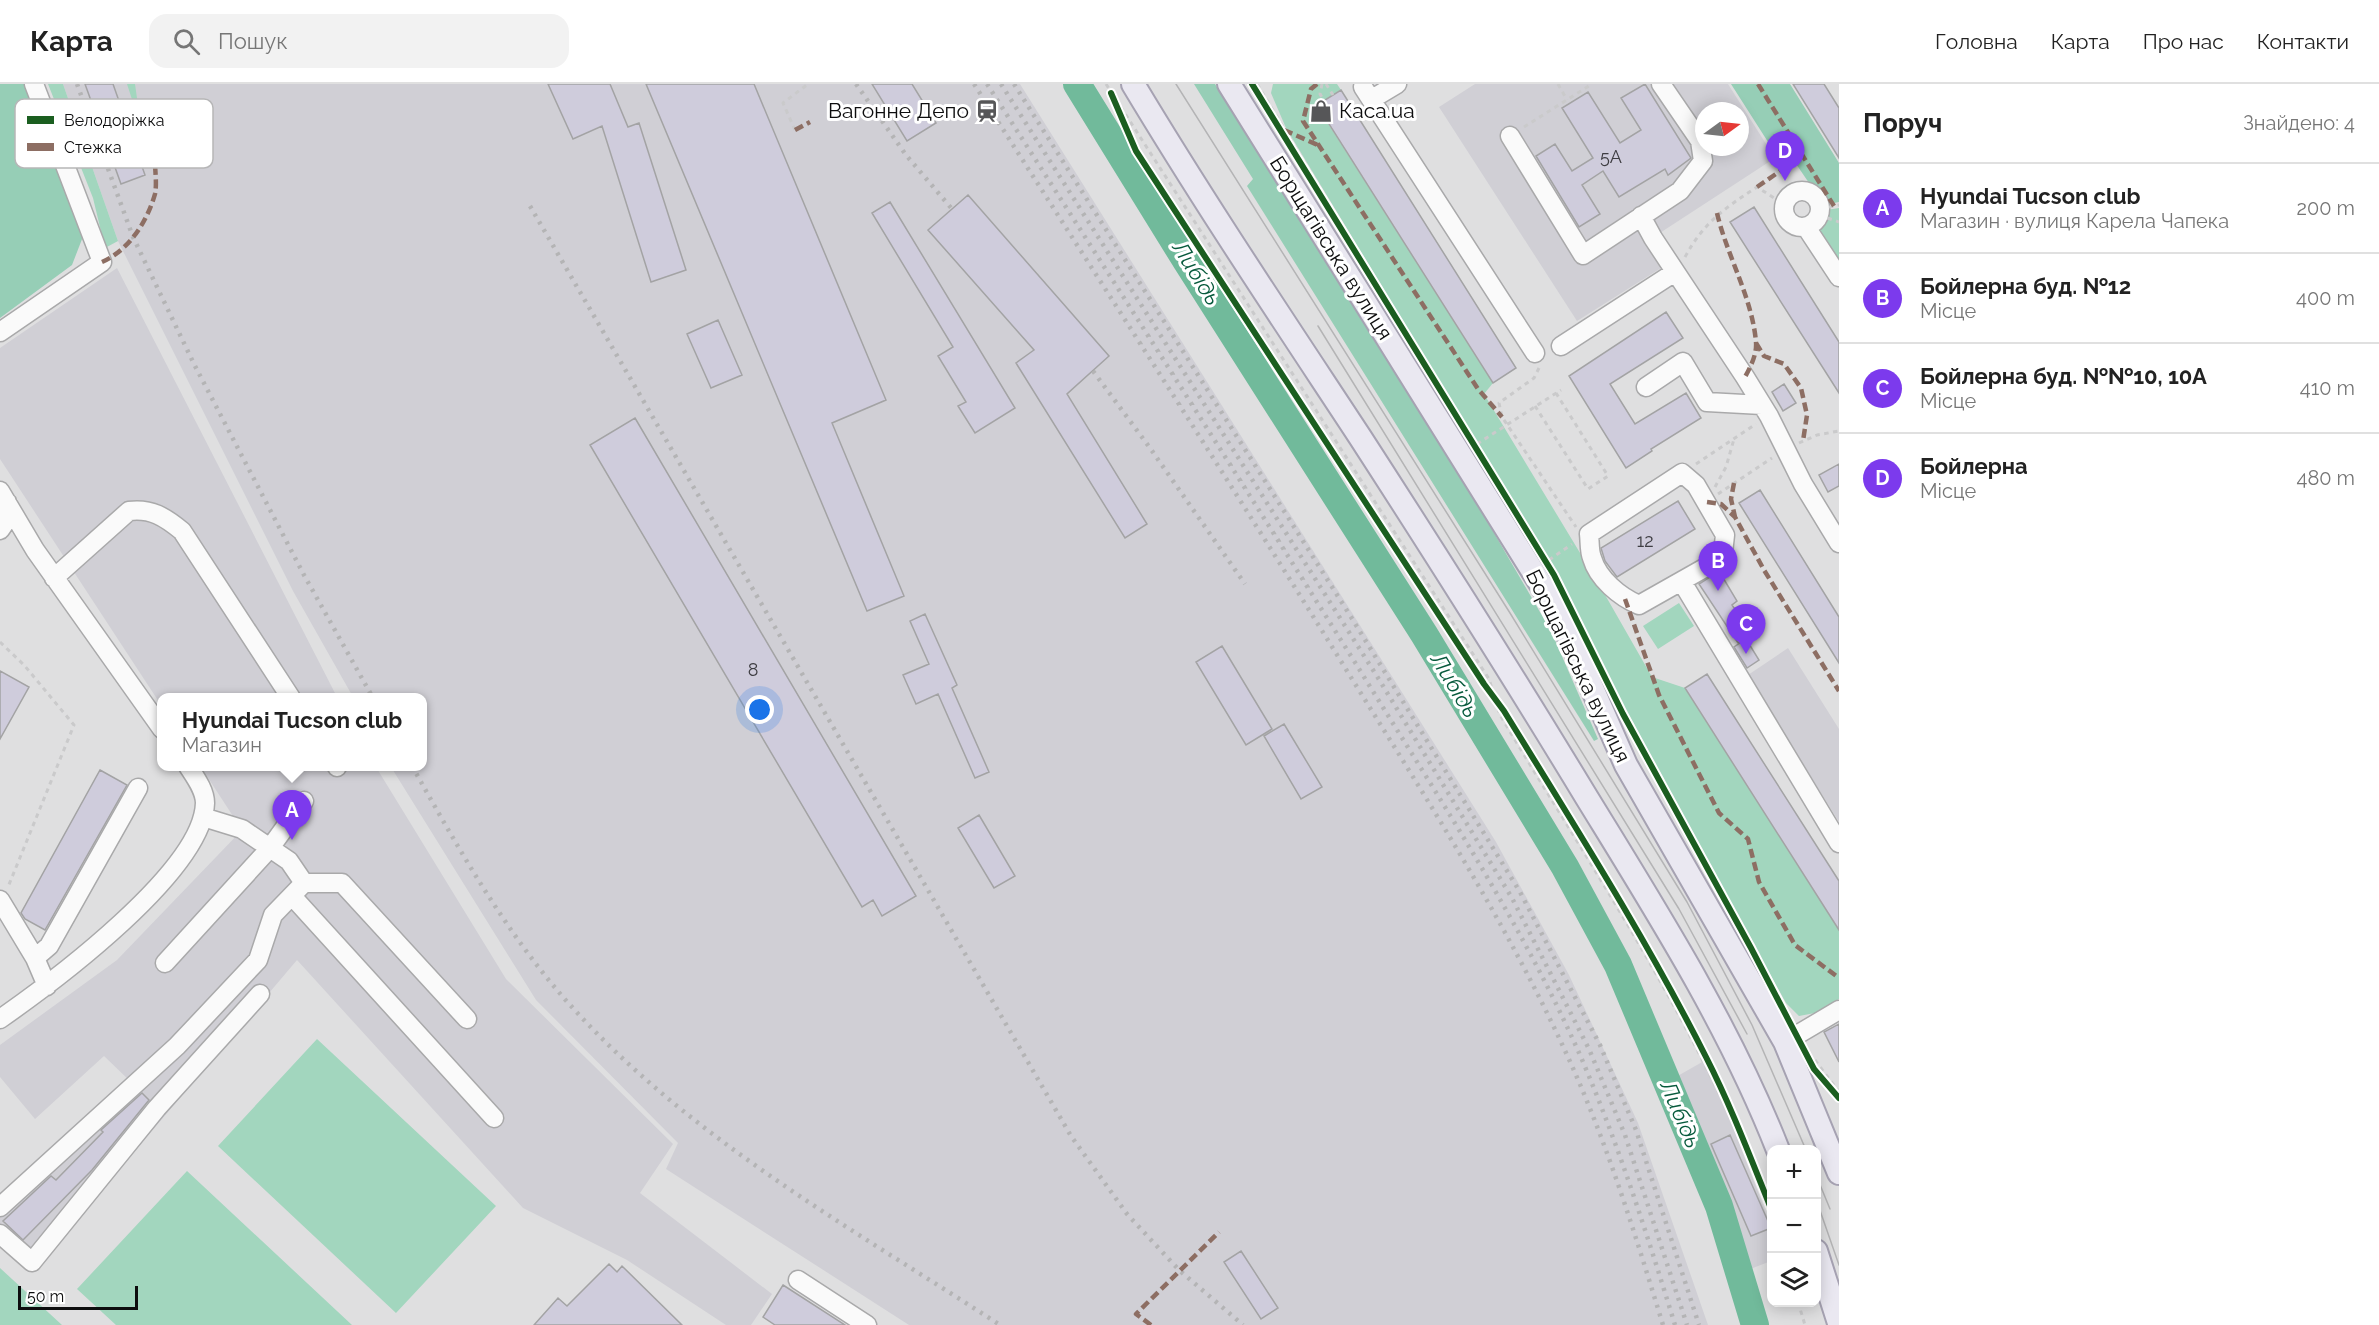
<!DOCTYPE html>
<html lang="uk">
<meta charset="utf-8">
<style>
:root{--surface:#fff;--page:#f2f2f2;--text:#222;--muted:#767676;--line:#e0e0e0;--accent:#7c3aed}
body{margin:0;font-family:Raleway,sans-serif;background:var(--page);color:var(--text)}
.controls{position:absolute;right:18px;bottom:18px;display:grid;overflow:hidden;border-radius:12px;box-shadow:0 3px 15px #0003}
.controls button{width:54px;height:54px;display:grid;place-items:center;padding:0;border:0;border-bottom:2px solid var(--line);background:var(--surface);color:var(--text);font:30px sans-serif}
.compass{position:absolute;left:1695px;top:18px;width:54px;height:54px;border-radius:50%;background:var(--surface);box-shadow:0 3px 15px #0003;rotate:75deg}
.scale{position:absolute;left:18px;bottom:15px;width:120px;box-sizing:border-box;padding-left:6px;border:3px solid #0d0d0e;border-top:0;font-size:16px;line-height:21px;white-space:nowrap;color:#0d0d0e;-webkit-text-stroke:4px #fff;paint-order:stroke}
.you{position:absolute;left:760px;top:626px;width:21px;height:21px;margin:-15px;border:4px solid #fff;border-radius:50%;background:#1a73e8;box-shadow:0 0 0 9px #1a73e833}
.badge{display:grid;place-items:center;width:39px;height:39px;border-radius:50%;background:var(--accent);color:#fff;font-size:20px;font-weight:700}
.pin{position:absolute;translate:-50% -50px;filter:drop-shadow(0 2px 3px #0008)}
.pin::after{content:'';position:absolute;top:32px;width:21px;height:18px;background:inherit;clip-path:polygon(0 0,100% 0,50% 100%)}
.popup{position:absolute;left:157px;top:609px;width:270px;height:78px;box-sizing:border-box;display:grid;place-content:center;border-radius:12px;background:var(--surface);filter:drop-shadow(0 2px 4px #0005);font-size:20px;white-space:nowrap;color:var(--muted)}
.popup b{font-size:22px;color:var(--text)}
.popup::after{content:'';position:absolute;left:50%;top:100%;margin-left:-12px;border:12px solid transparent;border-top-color:var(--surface)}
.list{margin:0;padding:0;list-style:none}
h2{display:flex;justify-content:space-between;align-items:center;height:78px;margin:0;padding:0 24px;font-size:26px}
h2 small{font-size:20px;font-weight:400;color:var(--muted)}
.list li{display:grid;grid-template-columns:39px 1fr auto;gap:18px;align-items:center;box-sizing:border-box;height:90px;padding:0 24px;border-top:2px solid var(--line)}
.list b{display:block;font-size:22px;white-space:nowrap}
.list p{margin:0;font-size:20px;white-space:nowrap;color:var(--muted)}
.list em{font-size:20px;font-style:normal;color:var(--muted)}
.icon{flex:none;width:33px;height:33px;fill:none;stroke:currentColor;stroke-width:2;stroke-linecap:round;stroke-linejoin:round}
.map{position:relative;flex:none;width:1839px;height:1241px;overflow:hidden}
header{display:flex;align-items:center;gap:36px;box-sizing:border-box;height:84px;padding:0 30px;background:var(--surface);border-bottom:2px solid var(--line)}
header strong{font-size:28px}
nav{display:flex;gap:33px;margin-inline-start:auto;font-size:21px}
.search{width:420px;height:54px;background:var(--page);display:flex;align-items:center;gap:15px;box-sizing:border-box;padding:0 21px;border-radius:18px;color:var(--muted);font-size:22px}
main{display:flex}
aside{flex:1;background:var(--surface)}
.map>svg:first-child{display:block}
.built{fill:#d0cfd5;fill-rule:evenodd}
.green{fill:#a2d6be}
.forest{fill:#96ceb6}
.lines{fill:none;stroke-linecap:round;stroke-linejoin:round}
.river{stroke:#71ba9b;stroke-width:28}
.building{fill:#cfccdc;stroke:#a3a3a4;stroke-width:1.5}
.minor-casing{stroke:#a9a9aa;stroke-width:21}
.major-casing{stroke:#a6a2b2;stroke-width:26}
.path{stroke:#cacacb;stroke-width:3;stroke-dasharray:4.5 4.5;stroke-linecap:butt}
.minor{stroke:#fafafa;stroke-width:18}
.major{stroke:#eae8f1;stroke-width:22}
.tram{stroke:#b4b4b5;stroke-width:1.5}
.rail{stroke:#b4b4b5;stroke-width:4.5;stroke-dasharray:3 6;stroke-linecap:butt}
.quiet{stroke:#8d6e63;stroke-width:4.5;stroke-dasharray:9 4.5;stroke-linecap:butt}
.cycleway-casing{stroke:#fff;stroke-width:10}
.cycleway{stroke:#1b5e20;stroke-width:6}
.labels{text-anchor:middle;stroke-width:6;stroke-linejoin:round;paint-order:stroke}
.number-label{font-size:18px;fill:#3e3d42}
.poi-label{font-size:21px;fill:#0d0d0e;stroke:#fff;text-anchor:end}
.street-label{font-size:21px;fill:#0d0d0e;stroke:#fff}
.water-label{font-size:22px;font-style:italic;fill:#075a3c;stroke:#fff}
.key{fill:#fff;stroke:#b6b6b7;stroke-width:1.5}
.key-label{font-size:16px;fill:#0d0d0e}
</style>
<header>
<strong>Карта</strong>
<div class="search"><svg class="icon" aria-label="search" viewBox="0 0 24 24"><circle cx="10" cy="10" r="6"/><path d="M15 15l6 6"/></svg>Пошук</div>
<nav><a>Головна</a><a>Карта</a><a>Про нас</a><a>Контакти</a></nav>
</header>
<main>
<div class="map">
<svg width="1839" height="1241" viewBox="0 0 1839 1241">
<rect width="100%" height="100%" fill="#dfdfe0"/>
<!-- built -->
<path class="built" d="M 63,0 L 1020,0 L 1496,758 L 1569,891 L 1638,1039 L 1708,1241 L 909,1241 L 666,1085 L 678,1059 L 536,916 L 391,683 L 422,682 L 422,614 L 353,613 L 293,507 L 118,157 Z
M 1475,0 L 1728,0 L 1775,74 L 1646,158 L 1661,184 L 1577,237 L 1439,23 ZM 1704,27 L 1740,27 L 1740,63 L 1704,63 Z
M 117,184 L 337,613 L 162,614 L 161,621 L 0,375 L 0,264 Z
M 1788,564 L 1839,645 L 1839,738 L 1748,591 Z
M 201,683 L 376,683 L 506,895 L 673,1060 L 640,1109 L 772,1210 L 751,1241 L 726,1241 L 627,1176 L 523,1124 L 297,876 L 33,1187 L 0,1163 L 0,1116 L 132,999 L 104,972 L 35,1035 L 0,993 L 0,961 L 117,876 L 242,746 Z
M 1704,977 L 1728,1030 L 1771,1142 L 1771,1177 L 1740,1189 L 1719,1122 L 1667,998 Z"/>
<!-- green -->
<path class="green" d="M 48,0 L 63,0 L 118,157 L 105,164 L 93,114 Z
M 127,0 L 135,0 L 141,43 Z
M 1273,0 L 1337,0 L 1341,6 L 1317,22 L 1493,299 L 1484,310 L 1600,502 L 1652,593 L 1685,604 L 1839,846 L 1839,915 L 1815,929 L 1799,932 L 1786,919 L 1641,658 L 1557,491 L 1286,44 L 1271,9 Z
M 1839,124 L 1839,185 L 1812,144 L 1821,139 L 1826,126 Z
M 1679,519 L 1694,542 L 1658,565 L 1643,542 Z
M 317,955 L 496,1122 L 396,1229 L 218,1062 Z
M 187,1087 L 352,1241 L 116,1241 L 77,1205 Z
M 0,1184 L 62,1241 L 0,1241 Z"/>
<!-- forest -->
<path class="forest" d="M 0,0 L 26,0 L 84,150 L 72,181 L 0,234 Z
M 1194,0 L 1215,0 L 1479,423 L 1551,547 L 1598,655 L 1594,657 L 1247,102 L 1253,95 Z
M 1731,0 L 1790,0 L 1839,79 L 1839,118 L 1824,121 L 1792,74 L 1782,80 Z"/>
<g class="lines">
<!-- river -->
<path class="river" d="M 1077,0 L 1187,178 L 1424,550 L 1565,783 L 1618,881 L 1719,1122 L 1755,1241"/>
</g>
<!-- building -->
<path class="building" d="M 85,0 L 113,0 L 145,91 L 121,100 Z
M 548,0 L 610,0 L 628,43 L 639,39 L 686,186 L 651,198 L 602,42 L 573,55 Z
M 646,0 L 754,0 L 886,316 L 832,339 L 904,512 L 867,527 Z
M 872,0 L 912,0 L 936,39 L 907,57 Z
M 1645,0 L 1691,74 L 1668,91 L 1665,85 L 1619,113 L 1603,87 L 1582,101 L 1600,130 L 1579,143 L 1536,72 L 1555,60 L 1572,87 L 1593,74 L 1562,24 L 1588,8 L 1620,59 L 1641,46 L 1621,14 Z
M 1793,0 L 1824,0 L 1839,24 L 1839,74 Z
M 1341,6 L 1516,284 L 1493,299 L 1317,21 Z
M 968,111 L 1109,272 L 1067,310 L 1147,440 L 1125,454 L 1016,279 L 1034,266 L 928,146 Z
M 890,118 L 1015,324 L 975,349 L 958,322 L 966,318 L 938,272 L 953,263 L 872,129 Z
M 1754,123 L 1839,258 L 1839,309 L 1730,138 Z
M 1666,228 L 1683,254 L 1610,300 L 1635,340 L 1686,309 L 1701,334 L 1651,365 L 1652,367 L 1626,384 L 1569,292 Z
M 718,236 L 742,291 L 711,304 L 687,250 Z
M 1784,300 L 1796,319 L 1783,327 L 1772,308 Z
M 635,334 L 916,812 L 882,832 L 873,816 L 862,823 L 590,361 Z
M 1839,380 L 1839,402 L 1828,408 L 1819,391 Z
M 1760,406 L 1839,533 L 1839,579 L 1739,419 Z
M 1678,417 L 1695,445 L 1617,493 L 1605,477 L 1601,464 Z
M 1719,487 L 1737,517 L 1732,521 L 1751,550 L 1738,559 L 1699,500 Z
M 925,530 L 957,601 L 952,604 L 989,688 L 975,694 L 938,610 L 916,620 L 903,591 L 929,580 L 910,537 Z
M 1746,555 L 1759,576 L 1747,584 L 1734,563 Z
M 1222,562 L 1272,645 L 1246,661 L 1196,578 Z
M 0,587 L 29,603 L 0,655 Z
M 1707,590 L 1839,797 L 1839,846 L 1685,604 Z
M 1284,640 L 1322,703 L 1301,715 L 1264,652 Z
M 100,686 L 127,701 L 45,846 L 25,835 L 21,829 Z
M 979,731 L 1015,792 L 994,804 L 958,744 Z
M 1839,940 L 1839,978 L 1824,948 Z
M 142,1009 L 149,1016 L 92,1086 L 23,1156 L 3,1137 L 51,1092 L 56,1096 L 103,1048 L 101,1046 Z
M 1730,1051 L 1771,1144 L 1751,1152 L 1711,1060 Z
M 1241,1167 L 1278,1224 L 1261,1235 L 1224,1178 Z
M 609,1180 L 617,1188 L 622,1182 L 682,1241 L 534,1241 L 558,1214 L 567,1222 Z
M 783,1201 L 845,1241 L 775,1241 L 763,1233 Z"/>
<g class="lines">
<!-- minor casing -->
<g class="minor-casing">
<path id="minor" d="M 1363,3 L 1535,269
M 1372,15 L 1397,0
M 1510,52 L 1583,171 L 1680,107 L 1703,77 L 1700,57 L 1661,0
M1784 125a18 18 0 1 1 36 0a18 18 0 1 1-36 0Z
M 1641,132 L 1653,154 L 1745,293 L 1769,332 L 1803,400 L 1839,459
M 1806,143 L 1839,193
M 0,248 L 102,178 L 34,0
M 1561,262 L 1675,188
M 1646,303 L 1683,278 L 1707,318 L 1762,321
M 1682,389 L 1696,401 L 1725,451 L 1723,469 L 1708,482 L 1639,521 C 1620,513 1598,495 1592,474 C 1589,467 1590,457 1589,450 Z
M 0,407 L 35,466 L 162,645
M 0,446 L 9,433 L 7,418
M 54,494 L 129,427 C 151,424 165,433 182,447 L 291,614
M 1682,498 L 1839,759
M 337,682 L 337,683
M 203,733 L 242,745 L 289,777 L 304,799
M 292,812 L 494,1034
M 0,816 L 35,874
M 165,879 L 270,764 L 304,717
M 47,902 L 35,874 L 49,862 L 138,704
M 0,935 C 53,898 203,787 205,719 C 205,706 195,693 188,682
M 1785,958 L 1839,926
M 0,1123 L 177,962 L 258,876 L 273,831 L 304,799 L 342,799 L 467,935
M 0,1150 L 32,1178 L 157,1024 L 260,910
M 798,1196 L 867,1241"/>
</g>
<!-- major casing -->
<g class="major-casing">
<path id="major" d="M 1133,0 C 1205,120 1283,236 1360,353 C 1437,472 1513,592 1587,714 C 1657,828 1729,941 1778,1066
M 1229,0 L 1547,510 L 1574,563 L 1626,681 L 1785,958 L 1839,1089
M 1816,1167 L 1839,1239"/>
</g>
<!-- path -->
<path class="path" d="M 1106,0 L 1489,595 L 1500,631 C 1598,795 1709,956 1772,1138
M 1257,0 L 1408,248
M 1322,0 L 1320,10 L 1324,17
M 1326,0 L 1333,11
M 1558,0 L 1567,16
M 1524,43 L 1592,0
M 795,46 L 783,19 L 808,0
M 1820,125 L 1839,121
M 1819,131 L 1839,138
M 1685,173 C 1704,138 1725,124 1757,103 L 1785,121
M 1539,284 L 1534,294 L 1499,319 L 1502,333 L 1576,443
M 1535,322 L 1588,405 L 1608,392 L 1556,309
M 1799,359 L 1817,351 L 1839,347
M 1477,360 L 1561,306
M 1696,380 L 1756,340
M 1715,403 L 1726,383 L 1734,355
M 1718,410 L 1772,374
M 1549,476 L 1572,460
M 0,558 L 24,581 L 74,641 L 8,803
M 1623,623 L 1761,875
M 1815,976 L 1839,1008
M 1798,1218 L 1805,1241"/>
<!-- minor -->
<use href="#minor" class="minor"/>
<!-- major -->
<use href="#major" class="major"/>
<!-- tram -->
<path class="tram" d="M 1176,0 L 1510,529 L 1687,818 L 1752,941 L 1806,1066
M 1318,242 L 1679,825 L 1747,950
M 1816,1091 L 1830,1125
M 1816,1115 L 1839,1181"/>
<!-- rail -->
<path class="rail" d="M 77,0 L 133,153 L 194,280 L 304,491 L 373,614
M 856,0 L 906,71 L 952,125
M 974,0 C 1096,191 1219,381 1339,574 C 1420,705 1503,831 1567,971 C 1607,1058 1635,1150 1663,1241
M 987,0 C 1111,193 1234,386 1356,580 C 1435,708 1519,834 1580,971 C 1618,1059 1647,1150 1675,1241
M 1001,0 L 1380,597 L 1512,814 L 1589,965 L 1625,1051 L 1687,1241
M 1014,0 L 1351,533 L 1520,808 L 1600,961 L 1636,1046 L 1699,1241
M 530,122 L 1071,1052 L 1127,1130 L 1179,1186 L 1243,1241
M 1093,287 L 1150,364 L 1245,500
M 412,682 C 457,762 503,844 563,913 C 684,1051 848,1142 1000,1241"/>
<!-- quiet -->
<path class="quiet" d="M 1317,0 L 1311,5 L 1303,37 L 1478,305 L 1502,333
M 1758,0 L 1834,122
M 795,46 L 810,38
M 1284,46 L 1320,62
M 1757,103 L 1802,72
M 1717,129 C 1727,172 1752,213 1756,258 C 1757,270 1751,282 1745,293
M 102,178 C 129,166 147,138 155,110 C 157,100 155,87 155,77
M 1756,259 L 1764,272 L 1784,280 L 1801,304 L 1807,331 L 1803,357
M 1734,399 L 1731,415 L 1735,433
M 1707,418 L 1721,420 L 1735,433 L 1764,486 L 1839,607
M 1625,515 L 1659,611 L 1719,729 L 1748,755 L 1759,798 L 1795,861 L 1839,894
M 1151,1241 L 1136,1230 L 1219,1148"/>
<!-- cycleway casing -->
<g class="cycleway-casing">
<path id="cycleway" d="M 1252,0 L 1554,491 L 1623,630 L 1751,864 L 1814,985 L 1839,1014
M 1111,9 L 1136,67 L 1484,600 L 1504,627 C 1574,741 1646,854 1706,973 C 1731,1022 1751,1075 1772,1127"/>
</g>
<!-- cycleway -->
<use href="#cycleway" class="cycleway"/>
</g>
<!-- icons -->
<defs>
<g id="station-bare" transform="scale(1.8)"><path d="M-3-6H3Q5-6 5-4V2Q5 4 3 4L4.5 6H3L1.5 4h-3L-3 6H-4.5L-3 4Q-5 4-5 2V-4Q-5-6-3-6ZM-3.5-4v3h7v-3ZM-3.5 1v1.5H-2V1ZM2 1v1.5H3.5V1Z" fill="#565658" stroke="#fff" stroke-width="2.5" paint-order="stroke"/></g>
<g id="shop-bare" transform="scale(1.8)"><path d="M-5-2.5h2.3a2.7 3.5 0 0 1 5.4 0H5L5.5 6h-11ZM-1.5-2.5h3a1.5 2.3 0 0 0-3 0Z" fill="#565658" stroke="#fff" stroke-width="2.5" paint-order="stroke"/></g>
</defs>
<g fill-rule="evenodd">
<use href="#station-bare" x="987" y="27"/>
<use href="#shop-bare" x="1321" y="27"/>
</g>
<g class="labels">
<!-- number labels -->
<g class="number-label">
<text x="1611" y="79">5А</text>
<text x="1645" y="463">12</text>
<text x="753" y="592">8</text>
</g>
<!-- poi labels -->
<g class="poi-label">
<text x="969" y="34">Вагонне Депо</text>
<text x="1339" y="34" text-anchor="start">Каса.ua</text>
</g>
<!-- street labels -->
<g class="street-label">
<text transform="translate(1331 164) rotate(58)" y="7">Борщагівська вулиця</text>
<text transform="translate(1578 582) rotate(64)" y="7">Борщагівська вулиця</text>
</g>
<!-- water labels -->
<g class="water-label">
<text transform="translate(1197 189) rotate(58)" y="8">Либідь</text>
<text transform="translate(1455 601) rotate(59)" y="8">Либідь</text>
<text transform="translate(1681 1030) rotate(67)" y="8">Либідь</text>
</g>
</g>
<!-- legend -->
<rect x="15" y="15" width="198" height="69" rx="9" class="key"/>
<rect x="27" y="32" width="27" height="8" fill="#1b5e20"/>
<rect x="27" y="59" width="27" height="8" fill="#8d6e63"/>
<g class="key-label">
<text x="64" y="42">Велодоріжка</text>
<text x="64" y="69">Стежка</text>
</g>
</svg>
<div class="controls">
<button>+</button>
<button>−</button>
<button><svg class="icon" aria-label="layers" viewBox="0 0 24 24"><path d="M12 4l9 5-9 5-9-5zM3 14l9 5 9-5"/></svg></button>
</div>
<svg class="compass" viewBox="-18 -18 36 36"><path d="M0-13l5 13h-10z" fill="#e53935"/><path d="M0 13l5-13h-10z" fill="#767676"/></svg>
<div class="scale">50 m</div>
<div class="you"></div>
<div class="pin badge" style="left:292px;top:756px">A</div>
<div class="popup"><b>Hyundai Tucson club</b>Магазин</div>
<div class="pin badge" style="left:1718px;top:507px">B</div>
<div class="pin badge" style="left:1746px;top:570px">C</div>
<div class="pin badge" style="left:1785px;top:97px">D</div>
</div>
<aside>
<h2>Поруч<small>Знайдено: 4</small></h2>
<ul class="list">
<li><span class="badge">A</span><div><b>Hyundai Tucson club</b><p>Магазин · вулиця Карела Чапека</p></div><em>200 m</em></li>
<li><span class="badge">B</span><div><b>Бойлерна буд. №12</b><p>Місце</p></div><em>400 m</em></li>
<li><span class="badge">C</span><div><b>Бойлерна буд. №№10, 10А</b><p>Місце</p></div><em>410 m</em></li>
<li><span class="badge">D</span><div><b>Бойлерна</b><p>Місце</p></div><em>480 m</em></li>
</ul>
</aside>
</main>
